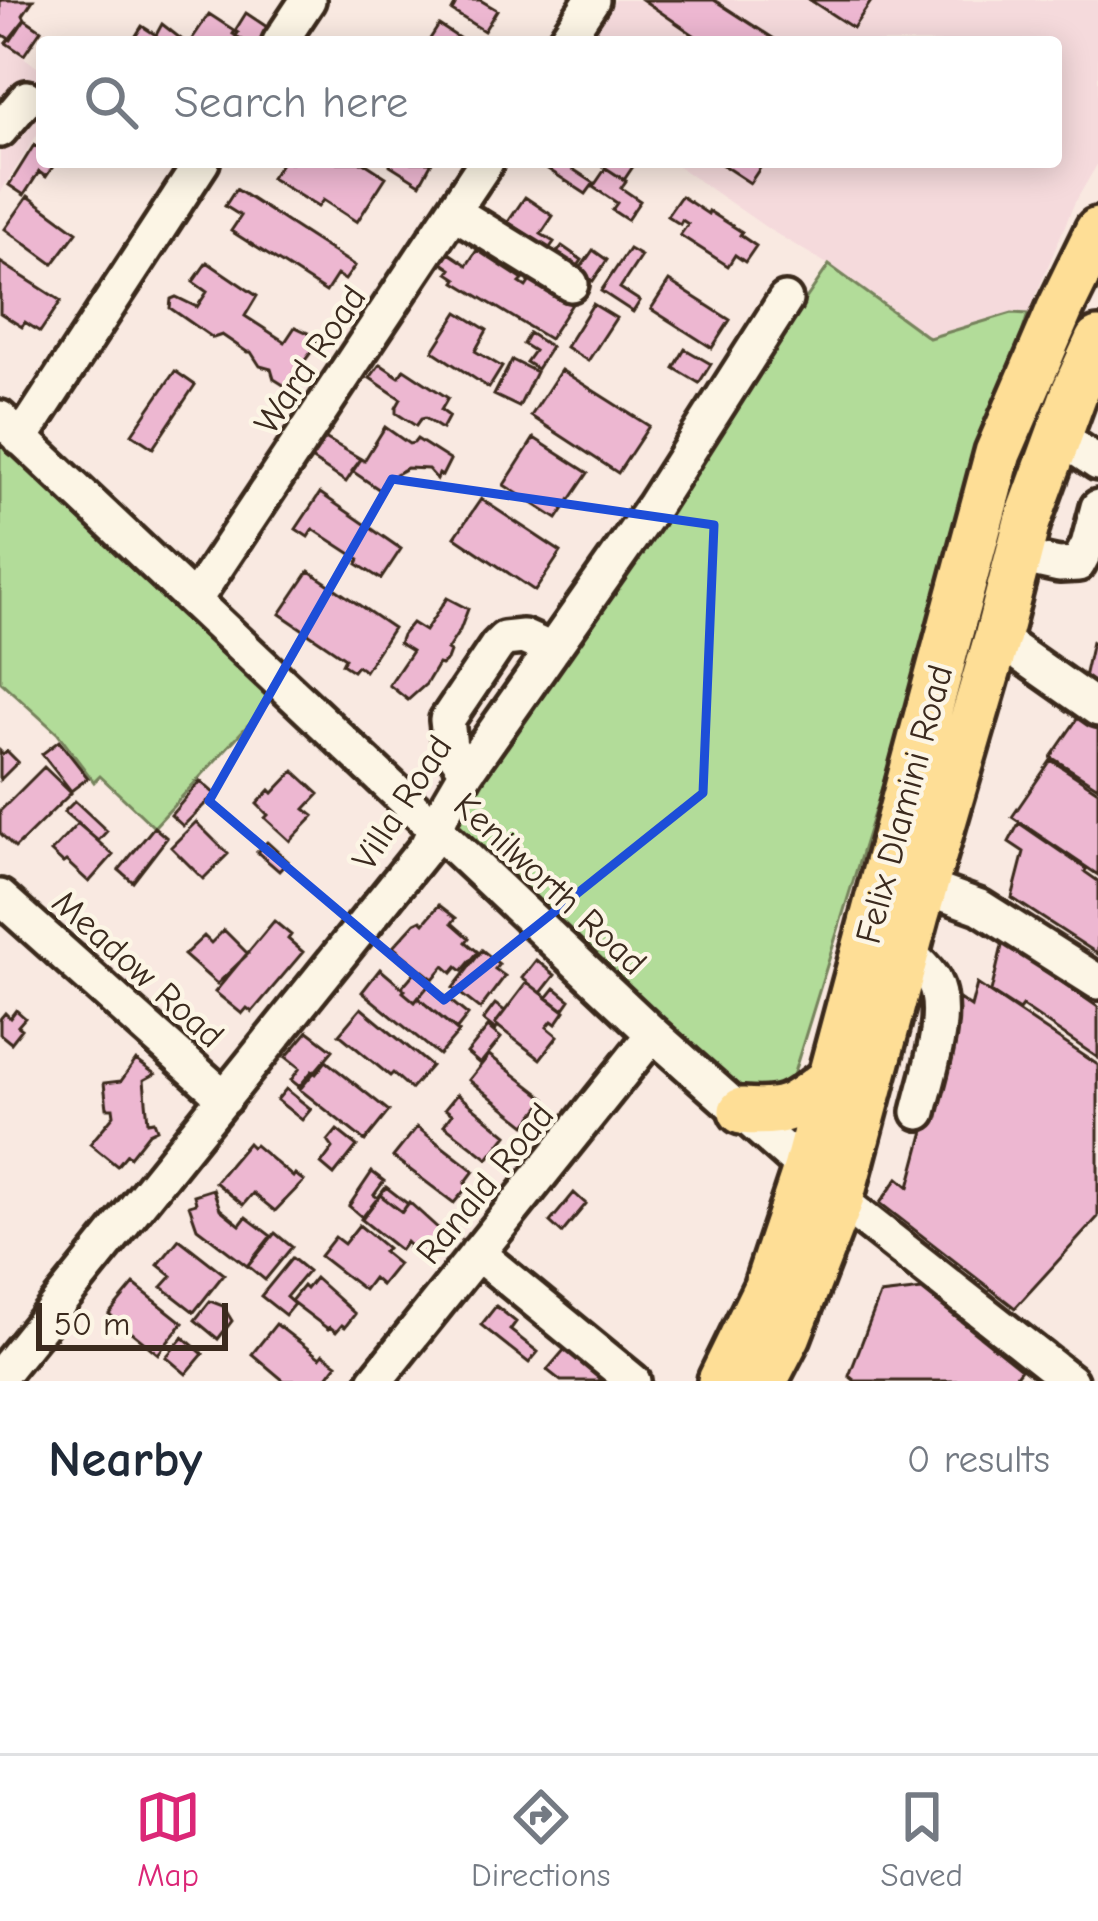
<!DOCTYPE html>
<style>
:root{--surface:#fff;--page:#f2f2f3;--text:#1f2937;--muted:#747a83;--line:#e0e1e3;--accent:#db2777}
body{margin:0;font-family:"Comic Neue",sans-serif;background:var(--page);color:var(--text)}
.scale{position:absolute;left:36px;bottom:30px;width:192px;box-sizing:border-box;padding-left:12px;border:6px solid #3b2a1e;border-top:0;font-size:33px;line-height:42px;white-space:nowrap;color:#3b2a1e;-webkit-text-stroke:9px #fcf5e5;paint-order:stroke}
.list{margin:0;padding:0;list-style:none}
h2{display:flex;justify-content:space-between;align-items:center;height:156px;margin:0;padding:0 48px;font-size:51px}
h2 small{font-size:39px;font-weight:400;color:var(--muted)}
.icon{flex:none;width:66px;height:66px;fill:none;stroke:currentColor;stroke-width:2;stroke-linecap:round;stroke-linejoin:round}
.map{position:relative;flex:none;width:1098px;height:1381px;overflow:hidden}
.search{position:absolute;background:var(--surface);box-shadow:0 6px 30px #0003;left:36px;right:36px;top:36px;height:132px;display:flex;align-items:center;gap:30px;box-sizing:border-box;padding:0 42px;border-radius:12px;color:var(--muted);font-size:45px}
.sheet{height:372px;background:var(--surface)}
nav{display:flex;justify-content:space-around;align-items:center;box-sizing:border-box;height:168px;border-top:3px solid var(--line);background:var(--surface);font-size:33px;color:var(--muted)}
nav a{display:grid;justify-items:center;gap:6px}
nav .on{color:var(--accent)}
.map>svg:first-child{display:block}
.built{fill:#f5dadc}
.green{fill:#b2dc99;stroke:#76835c;stroke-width:3}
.building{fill:#edb7d1;stroke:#3b2a1e;stroke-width:3}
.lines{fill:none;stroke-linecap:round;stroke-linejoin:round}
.minor-casing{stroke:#3b2a1e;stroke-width:42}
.major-casing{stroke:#3b2a1e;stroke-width:54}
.minor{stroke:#fcf5e5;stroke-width:33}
.major{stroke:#fede96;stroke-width:45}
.marked{fill:none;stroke:#1d4ed8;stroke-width:9;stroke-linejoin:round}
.labels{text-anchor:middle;stroke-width:9;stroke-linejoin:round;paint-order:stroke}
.street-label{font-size:36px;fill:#3b2a1e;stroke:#fcf5e5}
</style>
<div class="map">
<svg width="1098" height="1381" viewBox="0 0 1098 1381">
<rect width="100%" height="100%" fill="#f9e9e1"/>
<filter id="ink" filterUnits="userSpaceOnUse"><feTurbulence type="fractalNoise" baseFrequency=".00833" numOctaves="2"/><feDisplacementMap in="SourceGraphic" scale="24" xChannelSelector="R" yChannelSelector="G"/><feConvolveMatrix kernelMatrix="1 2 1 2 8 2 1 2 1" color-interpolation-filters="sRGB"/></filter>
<g filter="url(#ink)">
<!-- built -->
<path class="built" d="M 615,0 L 1098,0 L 1098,163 L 1074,204 L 1028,314 L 1012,313 L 929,338 L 829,265 L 770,230 L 672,162 L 1056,162 L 1056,42 L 588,42 Z
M 0,39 L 42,71 L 42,127 L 0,193 Z"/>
<!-- green -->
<path class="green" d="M 829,265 L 929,338 L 1012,313 L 1028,314 L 792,1079 L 787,1087 L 752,1093 L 741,1089 L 457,830 L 457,818 L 480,778 Z
M 0,439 L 271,700 L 154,827 L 100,776 L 94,782 L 58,734 L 0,681 Z"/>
<!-- building -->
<path class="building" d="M 0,0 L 33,0 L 23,15 L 25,19 L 11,40 L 0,33 Z
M 458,0 L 480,0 L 497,10 L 484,31 L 452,11 Z
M 643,0 L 714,0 L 779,42 L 704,42 Z
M 810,0 L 872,0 L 853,28 Z
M 246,13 L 270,29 L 262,42 L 246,42 L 233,34 Z
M 209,14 L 238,33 L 232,42 L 190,42 Z
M 25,19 L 41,30 L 24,55 L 6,43 Z
M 162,24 L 185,42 L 132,42 L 142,26 L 156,35 Z
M 439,25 L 465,42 L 428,42 Z
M 34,145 L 42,150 L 42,162 L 56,162 L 46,177 L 39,172 L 24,195 L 9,185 Z
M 282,162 L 363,162 L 386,177 L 357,222 L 323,200 L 318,207 L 271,178 Z
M 390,162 L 432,162 L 420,184 L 390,165 Z
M 537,162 L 562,162 L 594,183 L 586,194 Z
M 597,162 L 636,162 L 624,180 Z
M 718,162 L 764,162 L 750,183 Z
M 606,168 L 626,181 L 621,188 L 640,201 L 627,220 L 612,210 L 617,203 L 593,187 Z
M 236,189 L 355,266 L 345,280 L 337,275 L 326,292 L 231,231 L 241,216 L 225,206 Z
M 28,196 L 77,232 L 53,264 L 5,229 Z
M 681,196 L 708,214 L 709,211 L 742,232 L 740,235 L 756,246 L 745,262 L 735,255 L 728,266 L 680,235 L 688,224 L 682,220 L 680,224 L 667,216 Z
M 525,197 L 553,216 L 541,234 L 554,242 L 549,249 L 508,222 Z
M 562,246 L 582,260 L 574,272 L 554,257 Z
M 629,249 L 641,256 L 620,288 L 640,301 L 633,312 L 601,291 Z
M 477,250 L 523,280 L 520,283 L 526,287 L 532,278 L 572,304 L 549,339 L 455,282 L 457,279 L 448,273 L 451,269 L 442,263 L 449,253 L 467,265 Z
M 593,250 L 607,260 L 593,281 L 578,272 Z
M 0,262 L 61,301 L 40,332 L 25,322 L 22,327 L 0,313 Z
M 207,262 L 257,296 L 245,316 L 285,342 L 295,327 L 308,333 L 318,343 L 300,367 L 290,389 L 274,379 L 271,369 L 260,366 L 251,352 L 247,352 L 222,335 L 213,338 L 170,308 L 171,299 L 176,297 L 197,307 L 207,292 L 193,282 Z
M 669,281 L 730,320 L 712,348 L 651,309 Z
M 593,304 L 616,318 L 588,361 L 566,347 Z
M 458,312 L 487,330 L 475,351 L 502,367 L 489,388 L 433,351 Z
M 529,333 L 551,347 L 537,369 L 526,362 L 534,351 L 523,344 Z
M 685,349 L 711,364 L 699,383 L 674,368 Z
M 512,360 L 536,372 L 519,407 L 494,395 Z
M 380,364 L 399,377 L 404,369 L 448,398 L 441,410 L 449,416 L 442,429 L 425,418 L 421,419 L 416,426 L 396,413 L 396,408 L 401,399 L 370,378 Z
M 561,370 L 649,426 L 618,473 L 531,416 Z
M 175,371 L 195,385 L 153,448 L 132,434 Z
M 385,427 L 409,444 L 414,443 L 417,439 L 450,460 L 442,476 L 439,474 L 437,479 L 428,469 L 407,468 L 396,474 L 395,479 L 386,480 L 380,490 L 352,471 L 361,459 L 364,461 Z
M 325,438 L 361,459 L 346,482 L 311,459 Z
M 534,438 L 588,473 L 557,519 L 504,485 Z
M 320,493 L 401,549 L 381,579 L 357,564 L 359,559 L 313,529 L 308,537 L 296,529 Z
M 481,499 L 561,552 L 535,591 L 455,537 Z
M 309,571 L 393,628 L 365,671 L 357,666 L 353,671 L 342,664 L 345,658 L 280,614 Z
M 447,598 L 468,609 L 460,630 L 447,650 L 450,652 L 447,660 L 441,665 L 438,664 L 426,684 L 408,700 L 389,685 L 412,651 L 399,643 L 402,635 L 412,623 L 425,631 Z
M 1092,642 L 1098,647 L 1098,703 L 1081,691 Z
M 1082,712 L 1098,723 L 1098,787 L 1051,757 Z
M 59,741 L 88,778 L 71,791 L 42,754 Z
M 0,751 L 3,754 L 7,751 L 18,762 L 0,780 Z
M 1051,760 L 1098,791 L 1098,875 L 1012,817 Z
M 44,767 L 71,793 L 15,848 L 0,833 L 0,811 Z
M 294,771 L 319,794 L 305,809 L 314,816 L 290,841 L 265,818 L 268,815 L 257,804 L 270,790 L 273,793 Z
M 200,781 L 215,794 L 183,826 L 171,815 Z
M 75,801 L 107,831 L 98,841 L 64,812 Z
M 196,822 L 228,854 L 203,879 L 171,847 Z
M 78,823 L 113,855 L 89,882 L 66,861 L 63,863 L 51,852 Z
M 1019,823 L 1086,869 L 1085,872 L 1098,881 L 1098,954 L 1012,898 L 1024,852 L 1009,842 Z
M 154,827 L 167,838 L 133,882 L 119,870 Z
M 267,842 L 288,861 L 279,871 L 257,852 Z
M 439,905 L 456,918 L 452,923 L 469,938 L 466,942 L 478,952 L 462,971 L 457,967 L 452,973 L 444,966 L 433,979 L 393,947 L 415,923 L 421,920 L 424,923 Z
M 274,921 L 291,935 L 288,939 L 303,952 L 252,1012 L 247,1008 L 242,1014 L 215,992 Z
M 224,930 L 248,954 L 217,984 L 184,955 L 204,936 L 211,943 Z
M 1003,942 L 1098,1007 L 1098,1058 L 1022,1006 L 1019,1010 L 991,992 Z
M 482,950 L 499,964 L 495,969 L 505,976 L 480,1009 L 453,988 Z
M 536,960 L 555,975 L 541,993 L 522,978 Z
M 380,969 L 405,990 L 403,992 L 415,1002 L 418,998 L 459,1032 L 439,1055 L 362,992 Z
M 415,972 L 430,984 L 415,1002 L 403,992 L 405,990 L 402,987 Z
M 527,982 L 565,1011 L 556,1024 L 552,1021 L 547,1027 L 558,1036 L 540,1059 L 495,1024 Z
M 430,984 L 468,1015 L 456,1030 L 418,998 Z
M 977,984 L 1098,1065 L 1098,1217 L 1015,1308 L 880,1203 L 898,1178 L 909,1187 L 959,999 L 971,1007 Z
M 555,988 L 570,1000 L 563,1010 L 547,998 Z
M 495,1004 L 505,1011 L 495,1024 L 498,1026 L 496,1030 L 483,1020 Z
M 361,1008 L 431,1066 L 411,1089 L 393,1073 L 390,1076 L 339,1034 Z
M 16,1010 L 25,1018 L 18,1026 L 22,1029 L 11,1043 L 0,1034 L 0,1019 L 5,1013 L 10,1018 Z
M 488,1027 L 501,1038 L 480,1064 L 467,1053 Z
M 308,1031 L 333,1050 L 301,1088 L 291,1080 L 300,1068 L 286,1057 Z
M 489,1055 L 546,1099 L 526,1125 L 469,1080 Z
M 136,1060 L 155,1074 L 144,1080 L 148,1122 L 154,1121 L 157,1129 L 149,1133 L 130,1157 L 127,1154 L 117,1166 L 90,1144 L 114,1115 L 113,1108 L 107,1108 L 104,1083 L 121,1081 Z
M 326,1061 L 389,1111 L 365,1141 L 298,1088 L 312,1071 L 316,1074 Z
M 286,1089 L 311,1109 L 302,1120 L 277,1100 Z
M 457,1094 L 507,1135 L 488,1159 L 444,1125 L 452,1114 L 445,1109 Z
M 417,1127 L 474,1171 L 465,1183 L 468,1186 L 454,1203 L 393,1157 Z
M 337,1130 L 357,1146 L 334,1175 L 321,1164 L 333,1148 L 328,1141 Z
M 248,1143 L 252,1147 L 255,1145 L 293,1177 L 295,1174 L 304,1181 L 275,1211 L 253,1193 L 243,1205 L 215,1182 Z
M 372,1172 L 384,1181 L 374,1195 L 378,1198 L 363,1218 L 349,1206 Z
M 386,1187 L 408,1204 L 402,1212 L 380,1195 Z
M 213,1189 L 220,1209 L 240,1225 L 246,1217 L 271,1236 L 247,1266 L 197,1228 L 189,1205 L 196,1203 L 194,1195 Z
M 574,1193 L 586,1204 L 562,1233 L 550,1222 Z
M 380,1195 L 402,1212 L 409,1202 L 442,1232 L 423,1256 L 419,1253 L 417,1255 L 408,1248 L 410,1246 L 406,1242 L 400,1250 L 361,1219 Z
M 359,1225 L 387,1248 L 383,1252 L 398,1264 L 381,1285 L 373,1278 L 364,1290 L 320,1256 L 335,1237 L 344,1244 Z
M 275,1233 L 292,1247 L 265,1280 L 248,1266 Z
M 179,1239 L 224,1274 L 194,1312 L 162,1287 L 172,1276 L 158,1265 Z
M 292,1258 L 308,1271 L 286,1297 L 294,1304 L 285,1315 L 261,1296 Z
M 315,1278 L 355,1314 L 345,1327 L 342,1325 L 336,1332 L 330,1327 L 328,1329 L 291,1301 L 303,1286 L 306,1289 Z
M 134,1284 L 183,1323 L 158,1354 L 109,1314 Z
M 922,1290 L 1021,1369 L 1012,1381 L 855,1381 L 849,1376 L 880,1295 Z
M 210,1301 L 223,1306 L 232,1321 L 218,1339 L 195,1320 Z
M 496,1306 L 516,1322 L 510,1330 L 538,1352 L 529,1363 L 481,1325 Z
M 276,1324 L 320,1358 L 323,1354 L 337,1364 L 324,1381 L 284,1381 L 252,1354 Z
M 183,1337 L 203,1354 L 186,1374 L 166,1357 Z
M 570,1343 L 616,1381 L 561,1381 L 547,1370 Z"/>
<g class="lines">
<!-- minor casing -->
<g class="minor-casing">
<path id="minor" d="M 280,42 L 308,0
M 564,42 L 592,0
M 0,130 L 27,98
M 454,212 L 571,284
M 0,418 L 653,1034 L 840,1200 L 1070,1381
M 1058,436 L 1098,463
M 21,439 L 202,162
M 1018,556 L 1059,565 L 1078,564 L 1088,545 L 1098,507
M 195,599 L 486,162
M 997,638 L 1098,709
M 467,771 L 450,747 L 447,720 L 497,646 L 504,639 L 523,637 L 552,650
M 925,887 L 980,907 L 1098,982
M 0,897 L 225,1098
M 907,951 C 915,960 927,969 933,980 C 951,1013 927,1077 919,1112
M 477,1253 L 633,1381
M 0,1376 L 427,846 L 443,812 L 467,771 L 654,505 L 785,300
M 375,1381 L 653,1034"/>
</g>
<!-- major casing -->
<g class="major-casing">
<path id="major" d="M 742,1111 C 787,1115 795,1106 830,1079
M 721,1381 L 766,1289 L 806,1169 L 998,453 L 1060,309 L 1098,231
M 764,1381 L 788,1335 L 840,1200 L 916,915 L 997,638 L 1027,522 L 1075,391 L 1098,341"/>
</g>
<!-- minor -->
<use href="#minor" class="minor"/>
<!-- major -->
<use href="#major" class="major"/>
</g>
</g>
<!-- marked area -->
<path class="marked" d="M 392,479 L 714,525 L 703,793 L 444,1000 L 209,801 Z"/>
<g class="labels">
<!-- street labels -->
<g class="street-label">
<text transform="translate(309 359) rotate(-56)" y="13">Ward Road</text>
<text transform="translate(401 802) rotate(-57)" y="13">Villa Road</text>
<text transform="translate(903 804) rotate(-75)" y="13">Felix Dlamini Road</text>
<text transform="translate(551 883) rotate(43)" y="13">Kenilworth Road</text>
<text transform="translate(139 968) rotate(42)" y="13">Meadow Road</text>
<text transform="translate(484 1183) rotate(-51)" y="13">Ranald Road</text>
</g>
</g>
</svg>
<div class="scale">50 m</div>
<div class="search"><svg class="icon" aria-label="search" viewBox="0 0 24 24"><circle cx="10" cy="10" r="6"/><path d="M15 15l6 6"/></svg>Search here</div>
</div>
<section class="sheet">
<h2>Nearby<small>0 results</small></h2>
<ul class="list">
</ul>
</section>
<nav>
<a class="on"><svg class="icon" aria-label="map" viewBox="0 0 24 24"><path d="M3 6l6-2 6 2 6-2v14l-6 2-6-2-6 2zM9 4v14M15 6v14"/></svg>Map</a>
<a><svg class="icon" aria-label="directions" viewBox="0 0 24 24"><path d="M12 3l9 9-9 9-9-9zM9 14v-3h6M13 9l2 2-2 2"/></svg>Directions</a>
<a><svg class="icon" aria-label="saved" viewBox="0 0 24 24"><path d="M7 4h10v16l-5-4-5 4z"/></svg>Saved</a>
</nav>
